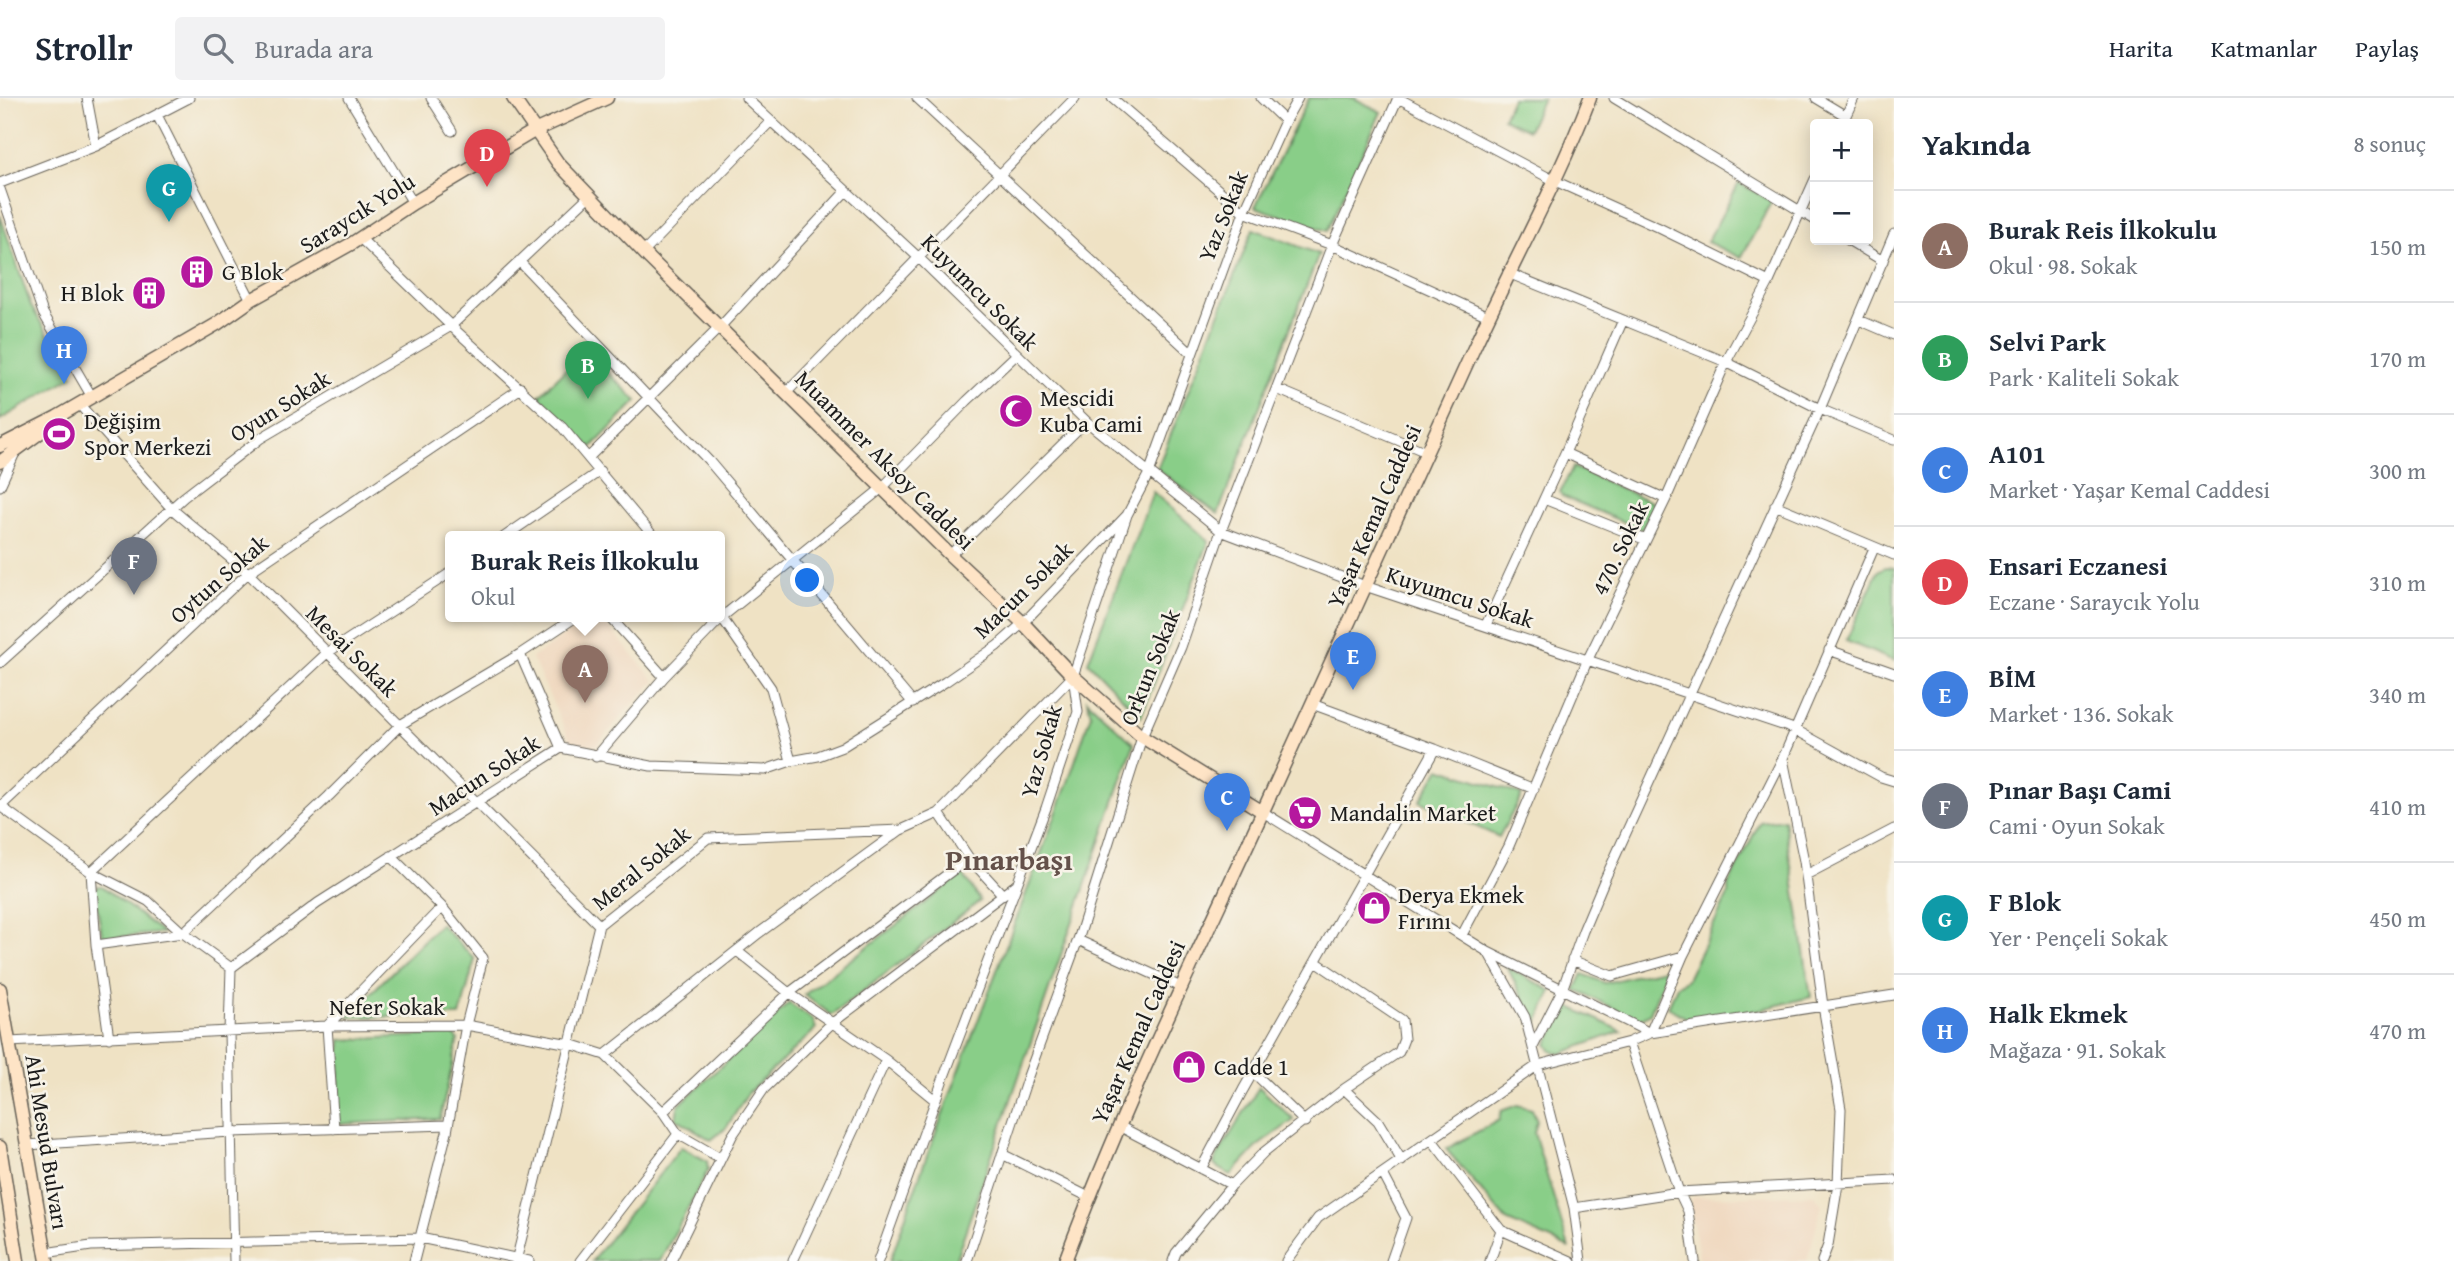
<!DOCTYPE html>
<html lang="tr">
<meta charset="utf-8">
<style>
:root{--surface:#fff;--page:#f2f2f3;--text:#1f2937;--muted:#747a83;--line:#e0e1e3;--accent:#111827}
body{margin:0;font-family:"Gentium Book Plus",serif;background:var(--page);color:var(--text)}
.controls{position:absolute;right:21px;top:21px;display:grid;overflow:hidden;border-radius:7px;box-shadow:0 4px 18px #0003}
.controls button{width:63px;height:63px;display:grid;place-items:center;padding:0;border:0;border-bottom:2px solid var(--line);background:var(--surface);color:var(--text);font:35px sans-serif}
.you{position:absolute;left:808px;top:483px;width:24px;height:24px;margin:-18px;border:5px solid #fff;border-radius:50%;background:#1a73e8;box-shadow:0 0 0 10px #1a73e833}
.badge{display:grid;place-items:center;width:46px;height:46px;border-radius:50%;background:var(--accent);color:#fff;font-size:23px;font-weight:700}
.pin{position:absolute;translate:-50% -58px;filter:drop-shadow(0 2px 4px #0008)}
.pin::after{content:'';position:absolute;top:37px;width:24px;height:21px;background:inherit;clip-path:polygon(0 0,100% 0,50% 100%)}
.popup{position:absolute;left:445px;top:433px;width:280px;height:91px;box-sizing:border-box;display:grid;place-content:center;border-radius:7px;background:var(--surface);filter:drop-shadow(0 2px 5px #0005);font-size:23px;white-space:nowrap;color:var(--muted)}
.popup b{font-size:26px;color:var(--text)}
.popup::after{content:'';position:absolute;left:50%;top:100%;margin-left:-14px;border:14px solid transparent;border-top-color:var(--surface)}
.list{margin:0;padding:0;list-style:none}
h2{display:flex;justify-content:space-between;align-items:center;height:91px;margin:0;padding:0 28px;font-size:30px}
h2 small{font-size:23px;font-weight:400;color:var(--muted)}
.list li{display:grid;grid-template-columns:46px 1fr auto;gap:21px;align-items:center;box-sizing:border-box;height:112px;padding:0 28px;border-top:2px solid var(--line)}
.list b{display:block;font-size:26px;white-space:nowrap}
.list p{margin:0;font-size:23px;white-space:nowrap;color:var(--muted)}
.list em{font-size:23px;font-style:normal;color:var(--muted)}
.icon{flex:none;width:38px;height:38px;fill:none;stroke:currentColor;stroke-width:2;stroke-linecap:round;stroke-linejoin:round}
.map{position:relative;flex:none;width:1894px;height:1163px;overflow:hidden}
header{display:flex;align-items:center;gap:42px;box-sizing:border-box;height:98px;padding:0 35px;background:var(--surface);border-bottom:2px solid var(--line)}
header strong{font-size:33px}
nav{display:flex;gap:38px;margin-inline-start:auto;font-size:24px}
.search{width:490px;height:63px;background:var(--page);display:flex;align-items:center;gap:18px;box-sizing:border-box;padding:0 24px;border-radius:7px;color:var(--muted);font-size:26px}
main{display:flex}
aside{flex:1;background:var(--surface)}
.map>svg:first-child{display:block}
.built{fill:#efd6bc}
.green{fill:#89ce88;stroke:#527552;stroke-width:2}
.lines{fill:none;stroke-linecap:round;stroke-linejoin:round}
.street-casing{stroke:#666157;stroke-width:11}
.secondary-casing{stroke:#666157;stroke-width:15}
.street{stroke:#fff;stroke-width:9}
.secondary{stroke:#fee4c6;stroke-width:12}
.labels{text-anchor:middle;stroke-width:5;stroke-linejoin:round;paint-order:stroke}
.street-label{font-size:23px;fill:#1c1c1c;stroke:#f7f3e8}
.poi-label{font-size:23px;fill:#1c1c1c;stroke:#f7f3e8;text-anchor:start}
.district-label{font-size:30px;font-weight:bold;fill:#64514a;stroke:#f7f3e8}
</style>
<header>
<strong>Strollr</strong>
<div class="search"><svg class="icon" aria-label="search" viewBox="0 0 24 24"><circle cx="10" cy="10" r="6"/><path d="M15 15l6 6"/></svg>Burada ara</div>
<nav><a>Harita</a><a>Katmanlar</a><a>Paylaş</a></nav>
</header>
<main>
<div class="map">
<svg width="1894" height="1163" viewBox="0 0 1894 1163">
<rect width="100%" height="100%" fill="#f7f3e8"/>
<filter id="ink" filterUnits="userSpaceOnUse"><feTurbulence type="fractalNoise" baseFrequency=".0143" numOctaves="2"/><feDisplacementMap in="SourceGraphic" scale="14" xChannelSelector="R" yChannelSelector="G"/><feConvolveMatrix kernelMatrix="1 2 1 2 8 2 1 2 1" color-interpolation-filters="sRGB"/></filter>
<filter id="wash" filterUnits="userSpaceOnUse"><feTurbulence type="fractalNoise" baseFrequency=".00686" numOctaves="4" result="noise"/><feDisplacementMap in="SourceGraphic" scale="28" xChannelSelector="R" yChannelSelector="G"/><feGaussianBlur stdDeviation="1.57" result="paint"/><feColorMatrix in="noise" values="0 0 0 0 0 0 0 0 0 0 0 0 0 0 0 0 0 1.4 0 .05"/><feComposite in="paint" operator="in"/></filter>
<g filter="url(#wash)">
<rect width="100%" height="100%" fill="#efe2c4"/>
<!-- built -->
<path class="built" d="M 591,519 L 600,519 L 655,583 L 623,616 L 596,648 L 571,644 L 532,560 Z
M 1815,1097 L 1822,1107 L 1807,1163 L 1700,1163 L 1689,1104 L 1695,1099 Z"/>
<!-- green -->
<path class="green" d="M 1309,0 L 1354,0 L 1381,14 L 1327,133 L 1255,109 Z
M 1512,0 L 1543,0 L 1528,32 L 1503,20 Z
M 1739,85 L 1772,103 L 1741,160 L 1707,144 Z
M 0,117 L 31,208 L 73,278 L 0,322 Z
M 1253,131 L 1319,156 L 1218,416 L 1157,371 Z
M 585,252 L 637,303 L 591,350 L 539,298 Z
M 1573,369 L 1654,405 L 1642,432 L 1562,398 L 1560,394 Z
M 1153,394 L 1209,443 L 1141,619 L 1088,564 Z
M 1885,469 L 1894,470 L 1894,563 L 1846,543 L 1878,473 Z
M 1087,602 L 1134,646 L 955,1163 L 890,1163 L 922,1071 L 1068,684 L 1091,616 Z
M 1440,670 L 1522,697 L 1499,739 L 1420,703 Z
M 1784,721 L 1811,899 L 1737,917 L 1693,924 L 1668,909 L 1677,888 L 1687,881 L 1728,797 L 1728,787 L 1760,724 Z
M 963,776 L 980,803 L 832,917 L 804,897 Z
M 98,788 L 102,788 L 163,835 L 105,840 L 102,837 L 94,793 Z
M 440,826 L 475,861 L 460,918 L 347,919 Z
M 1507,869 L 1552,893 L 1537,927 Z
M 1668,870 L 1650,915 L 1639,922 L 1575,892 L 1583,876 L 1605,885 Z
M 789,905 L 813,922 L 816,931 L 749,994 L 726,1030 L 711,1042 L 676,1020 L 678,1008 Z
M 1568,908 L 1622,933 L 1560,956 L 1551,952 L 1547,946 Z
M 454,936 L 458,942 L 440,1021 L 341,1026 L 337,1021 L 341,942 Z
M 1259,989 L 1294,1022 L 1259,1047 L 1231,1077 L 1214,1067 L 1215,1062 Z
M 1517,1007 L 1532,1011 L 1537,1023 L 1534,1035 L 1569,1150 L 1506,1122 L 1446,1051 L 1499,1022 L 1501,1013 Z
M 681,1049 L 707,1063 L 708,1072 L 660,1163 L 592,1163 Z"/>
</g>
<g filter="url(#ink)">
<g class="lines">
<!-- street casing -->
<g class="street-casing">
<path id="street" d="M 87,0 L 96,48
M 349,0 L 413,105
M 431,0 L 452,33
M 746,0 L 919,160 L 1086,323 L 1221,433 L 1365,488 L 1794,631 L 1881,679 L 1894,683
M 917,0 L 1192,256
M 1112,0 L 1244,114 L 1332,147 L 1488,218
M 1261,0 L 1285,23
M 1398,0 L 1555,83 L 1657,129 L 1769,184
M 1614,0 L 1815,122
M 1816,0 L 1846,18
M 157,17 L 251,202
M 1842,26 L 1854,0
M 0,85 L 96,48 L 189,0
M 0,91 L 43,215 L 92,299
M 360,140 L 451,228 L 562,329 L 654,439
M 1848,142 L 1883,163
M 644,154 L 771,23
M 519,163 L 709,363 L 913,605
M 1508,175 L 1726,264 L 1820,311 L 1894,342
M 1859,222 L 1894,237
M 1277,291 L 1426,354
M 787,294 L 1075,0
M 79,306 L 172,411 L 248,475 L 599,827
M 1565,355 L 1666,401
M 588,360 L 720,229 L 846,93
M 0,388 L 15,355
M 1544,401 L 1646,442
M 1775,407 L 1894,457
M 504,439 L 600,373
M 950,457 L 1086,323
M 720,517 L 771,590 L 791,663
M 610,519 L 664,579
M 1486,527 L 1565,355 L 1623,222
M 1829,552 L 1894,575
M 520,556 L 561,650
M 0,565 L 184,399 L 261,340 L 451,228 L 590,97
M 1312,606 L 1435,651 L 1534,691
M 596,659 L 664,579 L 722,519 L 882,390 L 967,303 L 1016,257
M 1783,661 L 1804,763 L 1823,908 L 1841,1011 L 1838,1086 L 1828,1147 L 1822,1163
M 0,708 L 91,774 L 148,803 L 183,835 L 231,870
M 1,708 L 248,475 L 521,290
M 1263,714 L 1488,854 L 1525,919 L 1574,1110 L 1581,1163
M 939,715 L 969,760 L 1002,796
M 391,758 L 442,809 L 483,860 L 466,927 L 447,1034 L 414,1163
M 1806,777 L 1894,731
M 1462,837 L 1509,748 L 1588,561 L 1666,401 L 1726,264 L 1769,184 L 1815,81
M 1078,842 L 1181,889
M 96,847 L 183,835 L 329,698 L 400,627 L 520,556 L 576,519
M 737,853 L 789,895 L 886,962 L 935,1002
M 1488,854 L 1650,935 L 1894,897
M 1572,862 L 1612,878 L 1683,858
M 109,940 L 96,847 L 91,774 L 327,555 L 450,475
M 9,944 L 327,928 L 466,927 L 570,946 L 605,957 L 663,1014 L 678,1036 L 720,1060
M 1629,944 L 1679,1094 L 1688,1113 L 1695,1163
M 1533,949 L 1562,892 L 1583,833 L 1604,783 L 1820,311 L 1894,136
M 605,957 L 759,835 L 899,733
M 1253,974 L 1305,1024
M 1344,991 L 1378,1023 L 1402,1063
M 663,1014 L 789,895 L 969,760
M 1119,1028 L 1232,1087
M 334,1031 L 327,928 L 442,809
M 1432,1042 L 1501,1132 L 1571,1163
M 27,1047 L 231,1034 L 448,1027
M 1002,1056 L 1089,1099
M 1201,1071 L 1243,992 L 1435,651
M 1383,1076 L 1406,1120 L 1391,1163
M 1574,1110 L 1679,1094 L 1894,1082
M 45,1155 L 91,1148 L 420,1140 L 529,1163
M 234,1163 L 229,934 L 231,870 L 318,805 L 561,650 L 651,668 L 765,672 L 791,663 L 818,658 L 842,649 L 945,584 L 997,548 L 1023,525 L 1127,417
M 516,1163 L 599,827 L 708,740 L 901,732 L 939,715 L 1073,578
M 580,1163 L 678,1036
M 671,1163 L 732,1038 L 764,991 L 831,926 L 1017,786
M 793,1163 L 886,962
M 878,1163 L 942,984 L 1046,710 L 1078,614 L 1073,578 L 1127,417 L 1149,375 L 1244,114 L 1285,23 L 1298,0
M 967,1163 L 1027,981 L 1080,836 L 1142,639 L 1181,549 L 1221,433 L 1332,147 L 1398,0
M 1173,1163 L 1176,1155 L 1232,1087 L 1264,1054 L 1344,991 L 1399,954 L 1404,941 L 1402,922 L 1316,864
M 1286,1163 L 1318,1120 L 1538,967 L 1629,944 L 1650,935 L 1683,858 L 1783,660 L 1874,450
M 1490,1163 L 1501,1132"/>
</g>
<!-- secondary casing -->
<g class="secondary-casing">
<path id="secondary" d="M 513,0 L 558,65 L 650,161 L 950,457 L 1023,525 L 1073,578 L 1142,639 L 1263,714
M 0,348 L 57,319 L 217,226 L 251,202 L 351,146 L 413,105 L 534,33 L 607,0
M 0,364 L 41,334
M 0,891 L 47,1163
M 0,1049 L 18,1163
M 1065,1163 C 1123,1008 1195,861 1264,711 C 1335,558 1403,403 1474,250 C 1512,166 1557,86 1590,0"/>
</g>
<!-- street -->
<use href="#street" class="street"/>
<!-- secondary -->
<use href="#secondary" class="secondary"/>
</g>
</g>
<!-- icons -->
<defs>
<g id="building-disc" transform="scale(1.75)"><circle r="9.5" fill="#b5179e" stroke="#f7f3e8"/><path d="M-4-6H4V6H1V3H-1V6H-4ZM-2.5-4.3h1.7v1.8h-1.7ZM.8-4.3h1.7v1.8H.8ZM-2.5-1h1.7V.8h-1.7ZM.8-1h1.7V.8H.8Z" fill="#fff"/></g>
<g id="mosque-disc" transform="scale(1.75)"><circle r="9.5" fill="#b5179e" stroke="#f7f3e8"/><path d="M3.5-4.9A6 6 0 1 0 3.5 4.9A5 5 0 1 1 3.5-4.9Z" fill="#fff"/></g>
<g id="stadium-disc" transform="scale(1.75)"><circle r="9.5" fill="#b5179e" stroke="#f7f3e8"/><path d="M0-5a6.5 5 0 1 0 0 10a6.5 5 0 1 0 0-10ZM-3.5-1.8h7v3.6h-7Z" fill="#fff"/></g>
<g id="supermarket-disc" transform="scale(1.75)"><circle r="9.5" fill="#b5179e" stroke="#f7f3e8"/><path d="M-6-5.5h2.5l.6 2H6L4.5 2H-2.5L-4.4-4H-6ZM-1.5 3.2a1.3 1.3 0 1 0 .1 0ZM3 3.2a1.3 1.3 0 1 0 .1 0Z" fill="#fff"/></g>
<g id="shop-disc" transform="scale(1.75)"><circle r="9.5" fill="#b5179e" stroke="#f7f3e8"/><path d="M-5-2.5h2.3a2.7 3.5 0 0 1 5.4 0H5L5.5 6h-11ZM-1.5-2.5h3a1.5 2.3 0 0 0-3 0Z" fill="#fff"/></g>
</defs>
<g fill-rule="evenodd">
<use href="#building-disc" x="197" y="174"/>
<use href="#building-disc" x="149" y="195"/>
<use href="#mosque-disc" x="1016" y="313"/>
<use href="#stadium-disc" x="59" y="336"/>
<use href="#supermarket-disc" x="1305" y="715"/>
<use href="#shop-disc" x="1374" y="810"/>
<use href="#shop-disc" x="1189" y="969"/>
</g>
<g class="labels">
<!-- street labels -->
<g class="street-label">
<text transform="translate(357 115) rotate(-32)" y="8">Saraycık Yolu</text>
<text transform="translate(1223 118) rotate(-68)" y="8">Yaz Sokak</text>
<text transform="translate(980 194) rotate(45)" y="8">Kuyumcu Sokak</text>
<text transform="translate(280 308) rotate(-32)" y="8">Oyun Sokak</text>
<text transform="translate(885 362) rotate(45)" y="8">Muammer Aksoy Caddesi</text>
<text transform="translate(1374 418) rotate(-66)" y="8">Yaşar Kemal Caddesi</text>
<text transform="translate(1620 450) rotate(-64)" y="8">470. Sokak</text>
<text transform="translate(219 481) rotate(-41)" y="8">Oytun Sokak</text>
<text transform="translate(1023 492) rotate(-44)" y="8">Macun Sokak</text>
<text transform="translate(1460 499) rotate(18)" y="8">Kuyumcu Sokak</text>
<text transform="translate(352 553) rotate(45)" y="8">Mesai Sokak</text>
<text transform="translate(1150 569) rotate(-68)" y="8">Orkun Sokak</text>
<text transform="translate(1041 653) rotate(-74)" y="8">Yaz Sokak</text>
<text transform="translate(484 677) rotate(-33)" y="8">Macun Sokak</text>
<text transform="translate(641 770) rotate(-39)" y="8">Meral Sokak</text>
<text x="387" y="917">Nefer Sokak</text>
<text transform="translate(1138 934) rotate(-66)" y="8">Yaşar Kemal Caddesi</text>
<text transform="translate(47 1044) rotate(81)" y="8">Ahi Mesud Bulvarı</text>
</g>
<!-- poi labels -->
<g class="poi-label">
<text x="222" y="182">G Blok</text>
<text x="124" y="203" text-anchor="end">H Blok</text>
<text x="1040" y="308">Mescidi<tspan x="1040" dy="26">Kuba Cami</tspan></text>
<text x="84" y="331">Değişim<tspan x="84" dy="26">Spor Merkezi</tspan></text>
<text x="1330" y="723">Mandalin Market</text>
<text x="1398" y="805">Derya Ekmek<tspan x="1398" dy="26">Fırını</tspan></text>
<text x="1214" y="977">Cadde 1</text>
</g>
<!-- district labels -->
<g class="district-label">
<text x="1009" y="772">Pınarbaşı</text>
</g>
</g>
</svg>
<div class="controls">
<button>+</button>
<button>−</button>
</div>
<div class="you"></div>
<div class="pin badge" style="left:585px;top:605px;background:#8d6e63">A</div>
<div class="popup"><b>Burak Reis İlkokulu</b>Okul</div>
<div class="pin badge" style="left:588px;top:301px;background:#2e9e5b">B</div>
<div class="pin badge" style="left:1227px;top:733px;background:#3f7fe0">C</div>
<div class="pin badge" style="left:487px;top:89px;background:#e0444e">D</div>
<div class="pin badge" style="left:1353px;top:592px;background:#3f7fe0">E</div>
<div class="pin badge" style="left:134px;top:497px;background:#6b7280">F</div>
<div class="pin badge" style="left:169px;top:124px;background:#0f9aa8">G</div>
<div class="pin badge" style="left:64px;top:286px;background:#3f7fe0">H</div>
</div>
<aside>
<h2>Yakında<small>8 sonuç</small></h2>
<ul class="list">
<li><span class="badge" style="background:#8d6e63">A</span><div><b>Burak Reis İlkokulu</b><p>Okul · 98. Sokak</p></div><em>150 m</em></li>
<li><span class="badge" style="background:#2e9e5b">B</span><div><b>Selvi Park</b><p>Park · Kaliteli Sokak</p></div><em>170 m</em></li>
<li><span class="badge" style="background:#3f7fe0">C</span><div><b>A101</b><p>Market · Yaşar Kemal Caddesi</p></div><em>300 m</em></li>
<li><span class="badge" style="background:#e0444e">D</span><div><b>Ensari Eczanesi</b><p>Eczane · Saraycık Yolu</p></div><em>310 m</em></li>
<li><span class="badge" style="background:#3f7fe0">E</span><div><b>BİM</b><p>Market · 136. Sokak</p></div><em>340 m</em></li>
<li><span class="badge" style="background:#6b7280">F</span><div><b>Pınar Başı Cami</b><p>Cami · Oyun Sokak</p></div><em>410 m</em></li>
<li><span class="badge" style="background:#0f9aa8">G</span><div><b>F Blok</b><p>Yer · Pençeli Sokak</p></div><em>450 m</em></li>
<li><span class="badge" style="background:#3f7fe0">H</span><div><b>Halk Ekmek</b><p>Mağaza · 91. Sokak</p></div><em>470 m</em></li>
</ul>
</aside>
</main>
